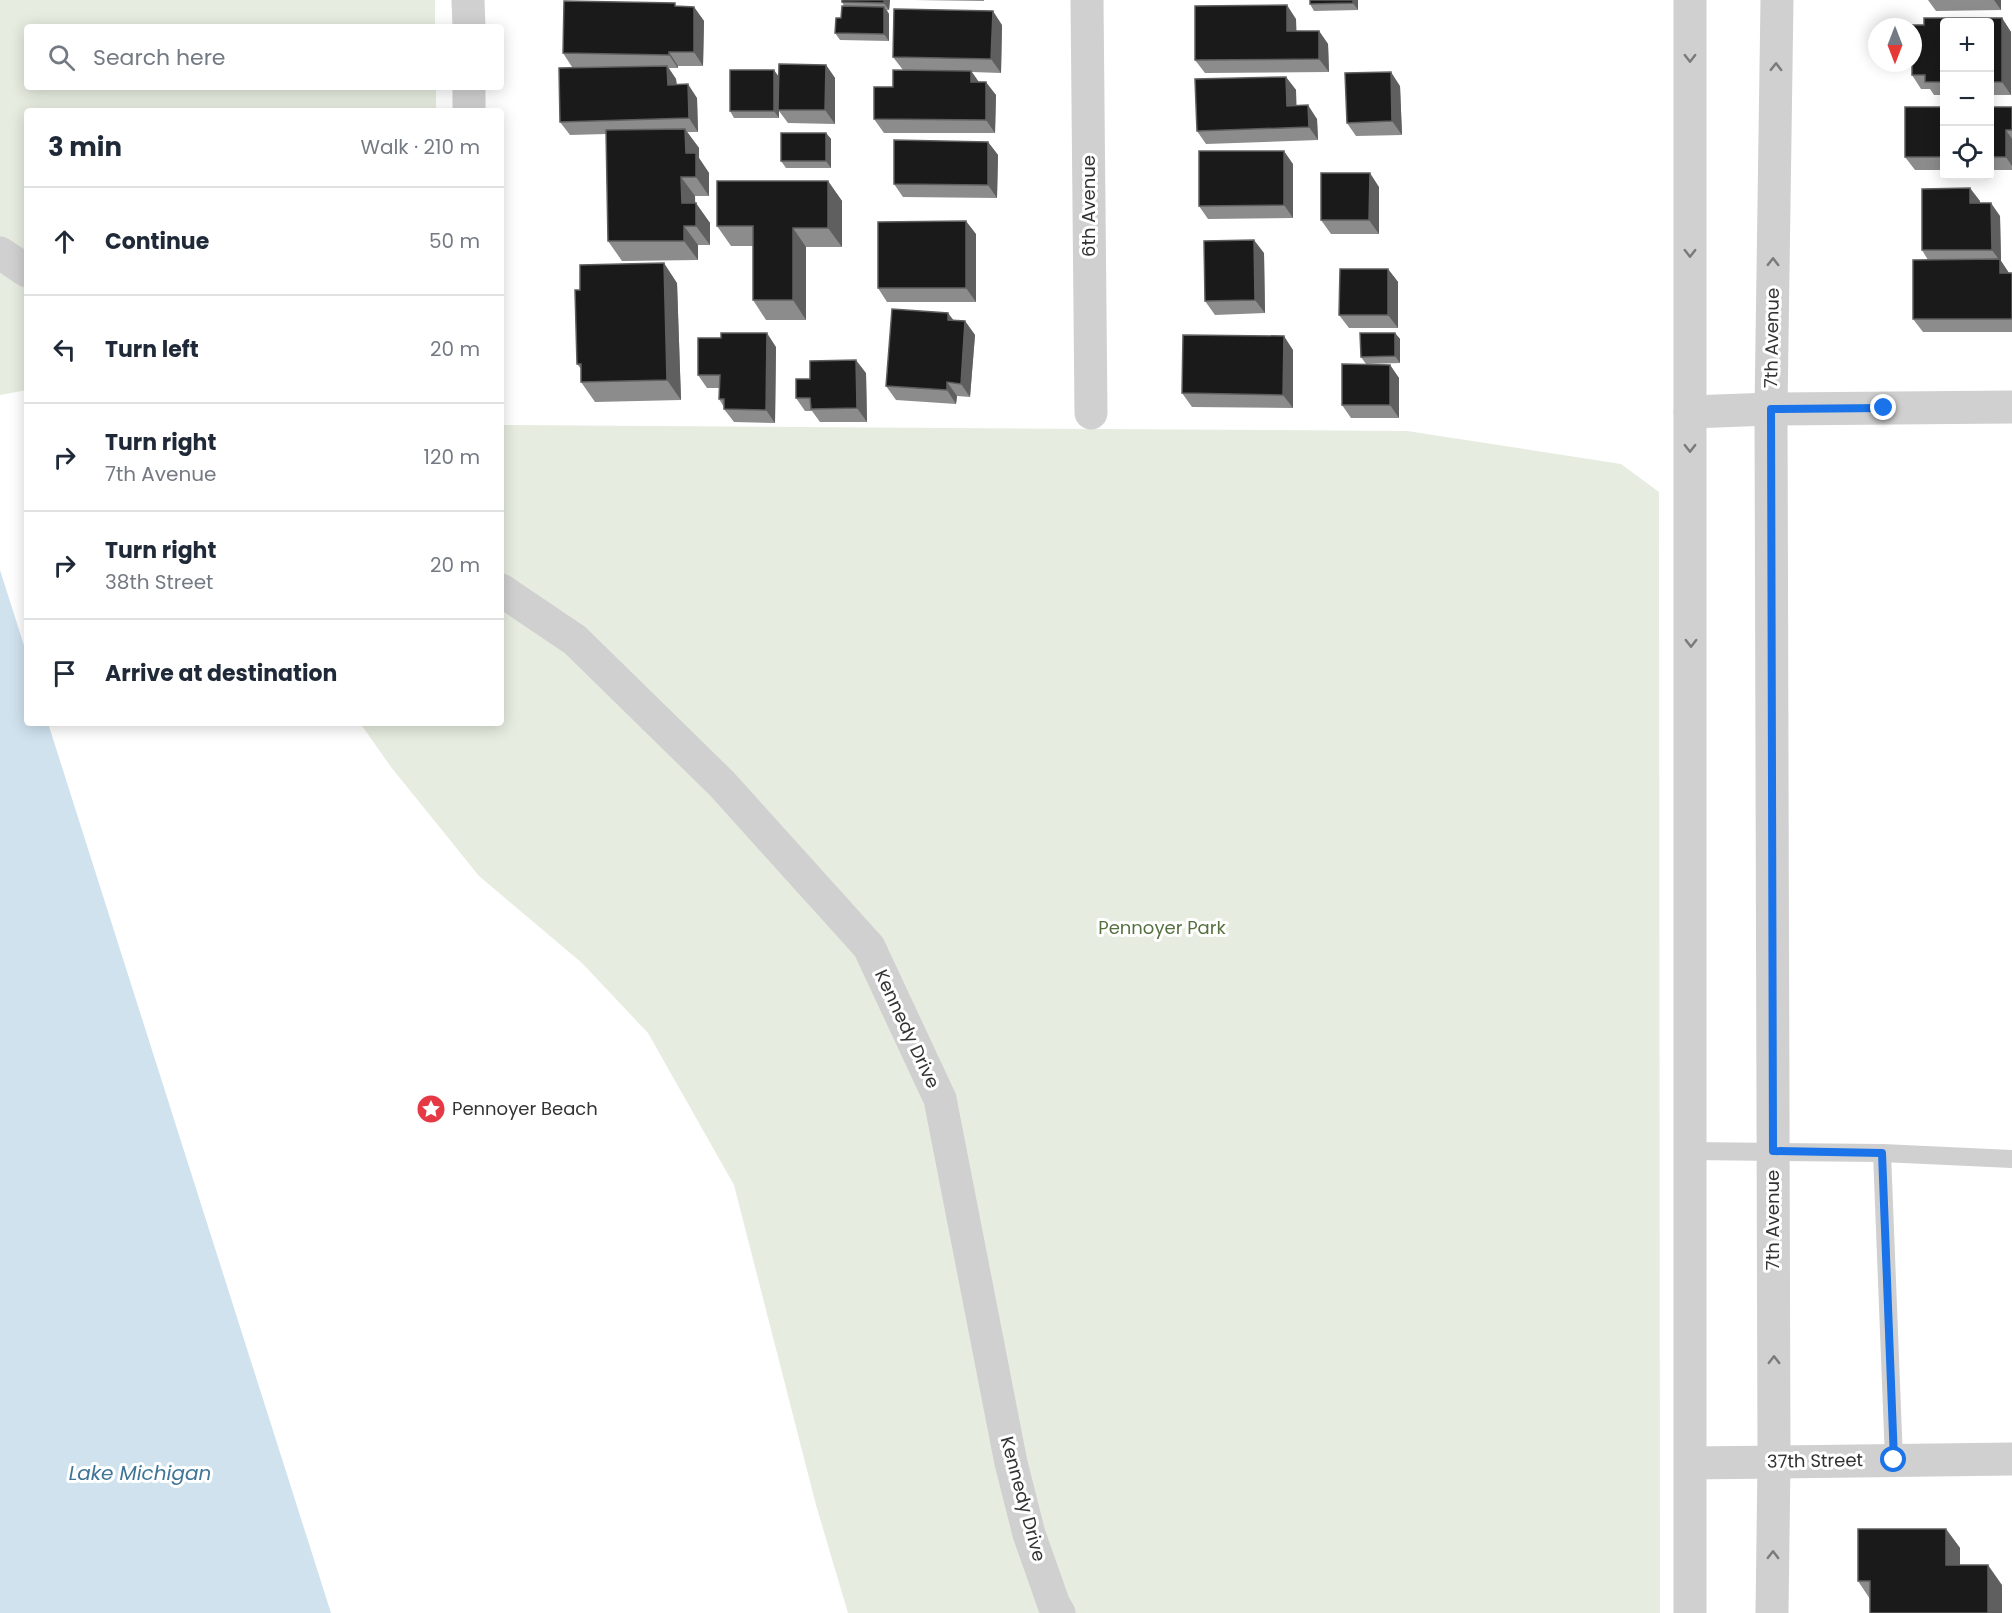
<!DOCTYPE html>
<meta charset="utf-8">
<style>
:root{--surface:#fff;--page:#f2f2f3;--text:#1f2937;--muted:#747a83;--line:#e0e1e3}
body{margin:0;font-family:Poppins,sans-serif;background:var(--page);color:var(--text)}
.controls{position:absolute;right:18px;top:18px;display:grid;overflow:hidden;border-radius:6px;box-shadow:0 3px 15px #0003}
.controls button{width:54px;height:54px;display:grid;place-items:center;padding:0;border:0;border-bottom:2px solid var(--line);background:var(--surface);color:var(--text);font:30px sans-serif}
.compass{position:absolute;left:1868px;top:18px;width:54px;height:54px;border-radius:50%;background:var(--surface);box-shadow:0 3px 15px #0003;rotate:180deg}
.stop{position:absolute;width:18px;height:18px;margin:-14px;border:4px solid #1a73e8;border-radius:50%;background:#fff}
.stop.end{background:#1a73e8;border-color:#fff;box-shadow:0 2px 6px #0008}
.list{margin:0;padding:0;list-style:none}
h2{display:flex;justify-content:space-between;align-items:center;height:78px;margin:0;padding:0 24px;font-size:26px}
h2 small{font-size:20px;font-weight:400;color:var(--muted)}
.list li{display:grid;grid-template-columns:39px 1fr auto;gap:18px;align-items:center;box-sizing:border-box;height:108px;padding:0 24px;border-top:2px solid var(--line)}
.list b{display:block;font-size:22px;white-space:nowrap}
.list p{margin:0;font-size:20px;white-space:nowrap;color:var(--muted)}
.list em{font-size:20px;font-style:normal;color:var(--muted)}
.icon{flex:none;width:33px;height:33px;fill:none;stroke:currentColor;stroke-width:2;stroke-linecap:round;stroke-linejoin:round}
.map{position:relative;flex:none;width:2012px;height:1613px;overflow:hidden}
.search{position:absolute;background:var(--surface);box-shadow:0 3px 15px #0003;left:24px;top:24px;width:480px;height:66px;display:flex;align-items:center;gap:15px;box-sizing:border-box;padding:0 21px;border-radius:6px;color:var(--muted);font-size:22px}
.panel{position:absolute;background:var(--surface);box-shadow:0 3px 15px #0003;left:24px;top:108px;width:480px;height:618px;border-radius:6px}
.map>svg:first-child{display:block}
.green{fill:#e6ecdf}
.water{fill:#cfe2ee}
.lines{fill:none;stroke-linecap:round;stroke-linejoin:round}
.service{stroke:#d0d0d0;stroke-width:18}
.minor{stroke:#d0d0d0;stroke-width:33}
.tertiary{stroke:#d0d0d0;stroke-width:33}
.wall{fill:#8c8c8c}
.shaded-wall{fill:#5f5f5f}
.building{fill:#1a1a1a;stroke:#5f5f5f;stroke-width:1.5}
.oneway{stroke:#7a7a7a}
.route{stroke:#1a73e8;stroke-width:8}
.labels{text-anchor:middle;stroke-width:6;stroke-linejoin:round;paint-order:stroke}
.street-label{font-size:18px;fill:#333;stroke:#fff}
.park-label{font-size:18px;fill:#56703f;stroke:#fff}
.poi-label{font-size:18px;fill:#333;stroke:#fff;text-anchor:start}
.water-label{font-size:20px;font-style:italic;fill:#3f7597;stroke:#fff}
</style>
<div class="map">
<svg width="2012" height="1613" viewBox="0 0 2012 1613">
<rect width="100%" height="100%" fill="#fff"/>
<!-- green -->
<path class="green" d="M 0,0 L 435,0 L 435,27 L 27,27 L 27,87 L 436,87 L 436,111 L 27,111 L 27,390 L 0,395 Z
M 501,425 L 1407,431 L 1621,464 L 1659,492 L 1660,1613 L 848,1613 L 816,1505 L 734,1185 L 648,1033 L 582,963 L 479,876 L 391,767 L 360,723 L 501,723 Z"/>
<!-- water -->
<path class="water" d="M 0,570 L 27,655 L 27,723 L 48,723 L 331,1613 L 0,1613 Z"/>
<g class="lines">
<!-- service -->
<path class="service" d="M 1691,1151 L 1882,1153
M 1894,1460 L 1882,1153 L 2012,1159"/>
<!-- minor -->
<path class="minor" d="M 468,0 L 469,27
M 1087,0 L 1091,413
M 469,87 L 469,111
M 0,253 L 27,271
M 1690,412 L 1771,409 L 2012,407
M 501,590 L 575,640 L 722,784 L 869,947 L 940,1099 L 1011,1463 L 1029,1534 L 1054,1605 L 1059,1613
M 1691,1463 L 2012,1459"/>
<!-- tertiary -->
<path class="tertiary" d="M 1690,0 L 1690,1613
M 1772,1613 L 1774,1462 L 1771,409 L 1777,0"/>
</g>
<!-- wall -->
<path class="wall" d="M 842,0 L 890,0 L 889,10 L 887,10 L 889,14 L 889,41 L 840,40 L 835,33 L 841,18 L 844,6 L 842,2 Z
M 914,0 L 984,0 L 984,1 Z
M 1358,0 L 1358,10 L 1314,11 L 1310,4 Z
M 1928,0 L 2001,0 L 2001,10 L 1936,11 Z
M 677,7 L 694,7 L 704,21 L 703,66 L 678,66 L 678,68 L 669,68 L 676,79 L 677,84 L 697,98 L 698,132 L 687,132 L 699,148 L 699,158 L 709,173 L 709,196 L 695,196 L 695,203 L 710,223 L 710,245 L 698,245 L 698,260 L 622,261 L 608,241 L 606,134 L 570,135 L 560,122 L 608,67 L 572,67 L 563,53 Z
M 1924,18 L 2002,18 L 2011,32 L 2011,95 L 1989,95 L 1989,22 L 1944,22 L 1944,95 L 1934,95 L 1930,89 L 1921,89 L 1912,75 L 1912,63 L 1913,63 L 1913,27 L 1911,27 L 1911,25 L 1924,25 Z
M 1296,19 L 1296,31 L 1319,31 L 1328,44 L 1329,72 L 1205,73 L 1195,60 Z
M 1002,25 L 1001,73 L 972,72 L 979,82 L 996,95 L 995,133 L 884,133 L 874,119 L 903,70 L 893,57 Z
M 826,65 L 835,78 L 835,124 L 788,123 L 779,111 L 779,118 L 734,118 L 730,111 L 779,77 Z
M 1286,77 L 1296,90 L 1296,106 L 1317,119 L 1318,140 L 1206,144 L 1197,131 Z
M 1400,86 L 1402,135 L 1356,136 L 1347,123 Z
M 1944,107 L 1944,170 L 1915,170 L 1905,157 Z
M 1989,107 L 2012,107 L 2012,170 L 1989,170 Z
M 826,133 L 831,139 L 831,168 L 786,168 L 781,161 Z
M 988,142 L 998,155 L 997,198 L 903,197 L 894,184 Z
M 1293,164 L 1293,218 L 1208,219 L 1199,206 Z
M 828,181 L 842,201 L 842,247 L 806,247 L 806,320 L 766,320 L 753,300 L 753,246 L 731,246 L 717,226 Z
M 1379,187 L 1379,234 L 1331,234 L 1321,220 Z
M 1980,201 L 1980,203 L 2000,216 L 2001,261 L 2009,273 L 2012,273 L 2012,332 L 1923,332 L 1913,319 L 1928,260 L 1922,250 Z
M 976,234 L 976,302 L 887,302 L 878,288 Z
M 1264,253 L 1265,313 L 1215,315 L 1205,301 Z
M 1388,269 L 1398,282 L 1398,328 L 1349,328 L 1339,315 Z
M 677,283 L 681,400 L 595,402 L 581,382 L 581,369 L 577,364 Z
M 953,320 L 965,321 L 975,335 L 970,397 L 957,396 L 956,404 L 896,400 L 886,386 Z
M 1395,333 L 1400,339 L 1400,363 L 1366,364 L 1361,357 Z
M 721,338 L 776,347 L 775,423 L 734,422 L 724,409 L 724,407 L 719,399 L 720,388 L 707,388 L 698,375 Z
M 1293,350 L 1293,408 L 1192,407 L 1182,393 Z
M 1390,365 L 1399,378 L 1399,418 L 1351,418 L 1342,405 Z
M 866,373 L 867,422 L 820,422 L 812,411 L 805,411 L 796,398 L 810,379 Z
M 1946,1529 L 1960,1548 L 1960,1565 L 2002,1585 L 2002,1613 L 1870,1599 L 1858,1581 Z"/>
<!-- shaded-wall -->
<path class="shaded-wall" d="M 884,0 L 890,0 L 889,10 L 884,3 Z
M 1353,0 L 1358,0 L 1358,10 L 1353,3 Z
M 1994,0 L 2001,0 L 2001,10 Z
M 1287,5 L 1296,19 L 1297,44 L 1287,31 Z
M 694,7 L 704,21 L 703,66 L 694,52 Z
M 884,7 L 889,14 L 889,41 L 884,34 Z
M 993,11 L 1002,25 L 1001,73 L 991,59 Z
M 2002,18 L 2011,32 L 2011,95 L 2002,82 Z
M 1319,31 L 1328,44 L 1329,72 L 1319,59 Z
M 669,52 L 678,66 L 678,68 L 669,55 Z
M 826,65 L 835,78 L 835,124 L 825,110 Z
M 667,66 L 676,79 L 677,98 L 668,85 Z
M 774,70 L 779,77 L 779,118 L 774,111 Z
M 971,71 L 980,84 L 971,82 Z
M 1391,72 L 1400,86 L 1402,135 L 1392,121 Z
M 1286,77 L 1296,90 L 1297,119 L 1287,106 Z
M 986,82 L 996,95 L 995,133 L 986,120 Z
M 688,84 L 697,98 L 698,132 L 689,118 Z
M 1308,105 L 1317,119 L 1318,140 L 1309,127 Z
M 685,129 L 699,148 L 699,158 L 709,173 L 709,196 L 696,177 L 686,153 Z
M 2006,130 L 2012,139 L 2012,166 L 2006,157 Z
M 826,133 L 831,139 L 831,168 L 826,161 Z
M 988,142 L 998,155 L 997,198 L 988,185 Z
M 1284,151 L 1293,164 L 1293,218 L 1284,205 Z
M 1370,173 L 1379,187 L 1379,234 L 1369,220 Z
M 681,177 L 695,196 L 696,223 L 682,203 Z
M 828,181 L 842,201 L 842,247 L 828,228 Z
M 1970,188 L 1980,201 L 1980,216 L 1970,203 Z
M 696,203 L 710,223 L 710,245 L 696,226 Z
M 1991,203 L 2000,216 L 2001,261 L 2009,273 L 2000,273 L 2000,261 L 1992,250 Z
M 966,221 L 976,234 L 976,302 L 966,288 Z
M 684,226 L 698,245 L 698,260 L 684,241 Z
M 793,228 L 806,247 L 806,320 L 793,300 Z
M 1254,240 L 1264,253 L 1265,313 L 1255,300 Z
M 664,263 L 677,283 L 681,400 L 667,380 Z
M 1388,269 L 1398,282 L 1398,328 L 1388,315 Z
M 948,313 L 958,326 L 948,320 Z
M 965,321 L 975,335 L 970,397 L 961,384 Z
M 767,333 L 776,347 L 775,423 L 766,410 Z
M 1395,333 L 1400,339 L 1400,363 L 1395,356 Z
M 1284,336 L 1293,350 L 1293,408 L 1283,395 Z
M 856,360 L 866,373 L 867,422 L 857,408 Z
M 1390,365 L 1399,378 L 1399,418 L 1390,405 Z
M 947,382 L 957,396 L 956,404 L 947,390 Z
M 1946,1529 L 1960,1548 L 1960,1585 L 1946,1565 Z
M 1988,1565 L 2002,1585 L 2002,1613 L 1988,1613 Z"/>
<!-- building -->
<path class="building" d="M 842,0 L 884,0 L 884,3 L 842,2 Z
M 1310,0 L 1353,0 L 1353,3 L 1310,4 Z
M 564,1 L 675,3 L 675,6 L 694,7 L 694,52 L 669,52 L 669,55 L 563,53 Z
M 1287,5 L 1287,31 L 1319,31 L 1319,59 L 1195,60 L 1195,6 Z
M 842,6 L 884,7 L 884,34 L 835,33 L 836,18 L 841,18 Z
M 894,9 L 993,11 L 991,59 L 893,57 Z
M 1924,18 L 2002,18 L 2002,82 L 1989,82 L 1989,22 L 1944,22 L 1944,82 L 1925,82 L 1925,75 L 1912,75 L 1912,63 L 1913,63 L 1913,27 L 1911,27 L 1911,25 L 1924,25 Z
M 779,64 L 826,65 L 825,110 L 778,110 Z
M 667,66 L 668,85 L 688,84 L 689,118 L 560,122 L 559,68 Z
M 730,70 L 774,70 L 774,111 L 730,111 Z
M 893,70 L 971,71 L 971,82 L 986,82 L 986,120 L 874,119 L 874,87 L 893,87 Z
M 1391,72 L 1392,121 L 1347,123 L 1345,73 Z
M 1286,77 L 1287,106 L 1308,105 L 1309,127 L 1197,131 L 1195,79 Z
M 1905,107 L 1944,107 L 1944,157 L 1905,157 Z
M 1989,107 L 2012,107 L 2012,130 L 2006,130 L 2006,157 L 1989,157 Z
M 685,129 L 686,153 L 696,153 L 696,177 L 681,177 L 682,203 L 696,203 L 696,226 L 684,226 L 684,241 L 608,241 L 606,130 Z
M 781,133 L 826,133 L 826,161 L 781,161 Z
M 894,140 L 988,142 L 988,185 L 894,184 Z
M 1199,151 L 1284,151 L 1284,205 L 1199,206 Z
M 1321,173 L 1370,173 L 1369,220 L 1321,220 Z
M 717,181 L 828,181 L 828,228 L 793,228 L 793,300 L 753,300 L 753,226 L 717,226 Z
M 1970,188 L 1970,203 L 1991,203 L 1992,250 L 1922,250 L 1922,189 Z
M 966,221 L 966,288 L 878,288 L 878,222 Z
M 1254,240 L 1255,300 L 1205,301 L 1204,241 Z
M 2000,259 L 2000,273 L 2012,273 L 2012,319 L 1913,319 L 1913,260 Z
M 664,263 L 667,380 L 581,382 L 581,364 L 577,364 L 575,290 L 580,290 L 580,265 Z
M 1340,269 L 1388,269 L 1388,315 L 1339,315 Z
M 892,309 L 948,313 L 948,320 L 965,321 L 961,384 L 947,382 L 947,390 L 886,386 Z
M 721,333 L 767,333 L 766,410 L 724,409 L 724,399 L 719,399 L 720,375 L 698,375 L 698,338 L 721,338 Z
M 1360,333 L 1395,333 L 1395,356 L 1361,357 Z
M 1183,335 L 1284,336 L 1283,395 L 1182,393 Z
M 856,360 L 857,408 L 811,409 L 810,398 L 796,398 L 796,379 L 810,379 L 810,361 Z
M 1342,364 L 1390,365 L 1390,405 L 1342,405 Z
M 1858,1529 L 1946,1529 L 1946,1565 L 1988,1565 L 1988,1613 L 1870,1613 L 1870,1581 L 1858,1581 Z"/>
<!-- one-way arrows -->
<defs><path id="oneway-chevron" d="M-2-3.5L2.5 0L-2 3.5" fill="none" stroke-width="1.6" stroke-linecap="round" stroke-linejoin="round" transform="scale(1.5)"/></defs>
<g class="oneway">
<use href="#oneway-chevron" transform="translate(1690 58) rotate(90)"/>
<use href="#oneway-chevron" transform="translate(1776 67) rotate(-89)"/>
<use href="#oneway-chevron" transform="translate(1690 253) rotate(90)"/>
<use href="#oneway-chevron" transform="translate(1773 262) rotate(-89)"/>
<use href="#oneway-chevron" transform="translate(1690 448) rotate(90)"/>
<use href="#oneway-chevron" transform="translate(1691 643) rotate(90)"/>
<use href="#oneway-chevron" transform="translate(1774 1360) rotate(-90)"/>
<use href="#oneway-chevron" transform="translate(1773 1555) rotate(-89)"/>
</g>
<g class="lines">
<!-- route -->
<path class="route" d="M 1884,408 L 1771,409 L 1773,1151 L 1882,1153 L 1894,1460"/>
</g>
<!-- icons -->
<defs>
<g id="sight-disc" transform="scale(1.5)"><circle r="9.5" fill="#e63946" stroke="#fff"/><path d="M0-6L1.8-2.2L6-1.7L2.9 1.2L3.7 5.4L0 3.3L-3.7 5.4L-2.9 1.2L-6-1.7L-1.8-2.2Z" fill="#fff"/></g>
</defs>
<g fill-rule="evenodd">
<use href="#sight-disc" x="431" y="1109"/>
</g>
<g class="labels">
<!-- street labels -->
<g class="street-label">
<text transform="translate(1089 206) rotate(-90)" y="6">6th Avenue</text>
<text transform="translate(1772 338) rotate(-89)" y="6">7th Avenue</text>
<text transform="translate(907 1029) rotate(65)" y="6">Kennedy Drive</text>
<text transform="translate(1773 1220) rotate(-90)" y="6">7th Avenue</text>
<text transform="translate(1815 1461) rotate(-1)" y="6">37th Street</text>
<text transform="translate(1023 1499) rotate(75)" y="6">Kennedy Drive</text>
</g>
<!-- park labels -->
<g class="park-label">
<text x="1162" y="934">Pennoyer Park</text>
</g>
<!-- poi labels -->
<g class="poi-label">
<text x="452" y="1115">Pennoyer Beach</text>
</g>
<!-- water labels -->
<g class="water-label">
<text x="140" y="1480">Lake Michigan</text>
</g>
</g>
</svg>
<div class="controls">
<button>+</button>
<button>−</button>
<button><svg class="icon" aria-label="locate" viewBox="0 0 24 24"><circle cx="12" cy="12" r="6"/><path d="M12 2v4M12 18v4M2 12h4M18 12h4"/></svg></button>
</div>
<svg class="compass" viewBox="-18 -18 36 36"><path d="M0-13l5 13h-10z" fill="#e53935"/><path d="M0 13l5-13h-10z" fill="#747a83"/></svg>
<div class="stop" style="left:1894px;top:1460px"></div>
<div class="stop end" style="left:1884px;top:408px"></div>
<div class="search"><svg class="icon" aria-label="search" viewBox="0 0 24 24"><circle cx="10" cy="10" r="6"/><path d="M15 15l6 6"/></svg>Search here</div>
<section class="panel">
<h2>3 min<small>Walk · 210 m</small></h2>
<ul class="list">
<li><svg class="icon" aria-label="ahead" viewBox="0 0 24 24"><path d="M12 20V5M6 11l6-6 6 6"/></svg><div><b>Continue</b></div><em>50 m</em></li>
<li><svg class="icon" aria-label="left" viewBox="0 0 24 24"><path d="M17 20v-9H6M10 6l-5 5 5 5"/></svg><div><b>Turn left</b></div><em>20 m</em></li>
<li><svg class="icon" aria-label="right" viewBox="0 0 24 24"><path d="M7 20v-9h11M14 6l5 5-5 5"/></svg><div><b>Turn right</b><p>7th Avenue</p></div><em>120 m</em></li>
<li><svg class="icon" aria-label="right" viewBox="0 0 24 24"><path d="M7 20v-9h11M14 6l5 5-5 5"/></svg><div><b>Turn right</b><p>38th Street</p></div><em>20 m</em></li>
<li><svg class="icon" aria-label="arrive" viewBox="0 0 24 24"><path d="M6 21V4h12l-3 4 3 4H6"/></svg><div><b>Arrive at destination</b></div></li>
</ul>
</section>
</div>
